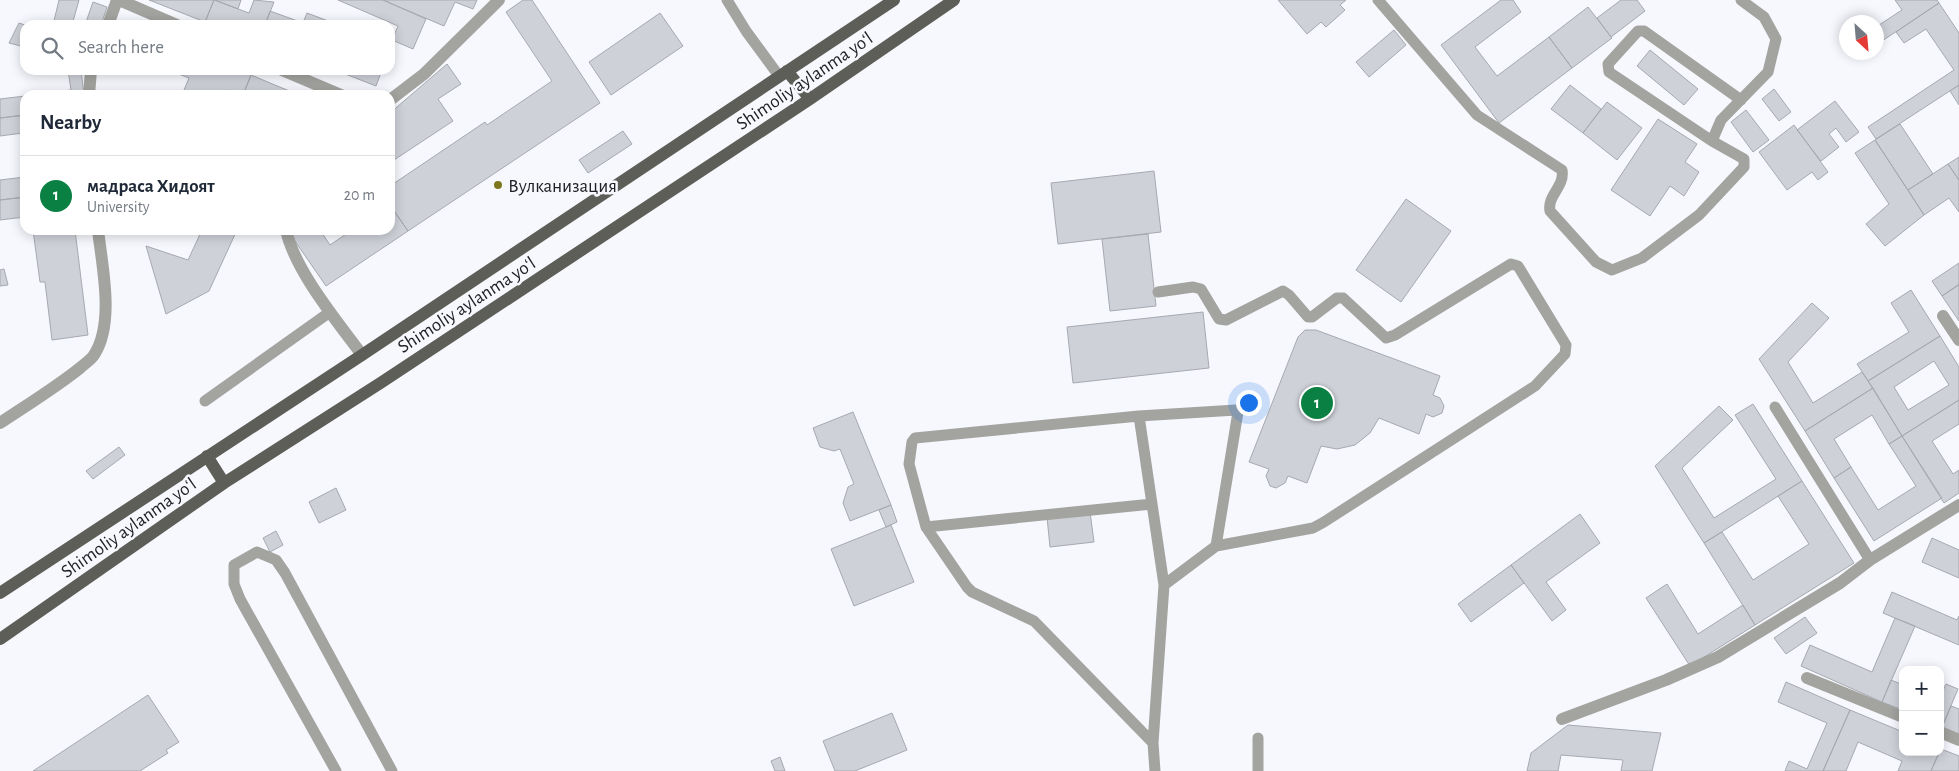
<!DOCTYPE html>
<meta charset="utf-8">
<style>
:root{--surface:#fff;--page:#f2f2f3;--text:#1f2937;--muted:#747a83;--line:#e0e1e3;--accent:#0b8043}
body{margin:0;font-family:"Alegreya Sans",sans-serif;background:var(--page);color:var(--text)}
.controls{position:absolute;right:15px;bottom:15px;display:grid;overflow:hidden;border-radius:10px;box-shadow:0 2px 12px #0003}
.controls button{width:45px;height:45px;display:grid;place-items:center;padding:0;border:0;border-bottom:1px solid var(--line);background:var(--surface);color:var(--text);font:25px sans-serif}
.compass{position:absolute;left:1839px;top:15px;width:45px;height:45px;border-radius:50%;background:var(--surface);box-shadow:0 2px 12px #0003;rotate:154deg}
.you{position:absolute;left:1248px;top:402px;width:18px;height:18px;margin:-12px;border:4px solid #fff;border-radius:50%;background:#1a73e8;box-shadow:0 0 0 8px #1a73e833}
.badge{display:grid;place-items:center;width:32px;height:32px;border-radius:50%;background:var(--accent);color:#fff;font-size:16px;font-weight:700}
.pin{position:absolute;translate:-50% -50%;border:2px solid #fff;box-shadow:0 1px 5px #0006}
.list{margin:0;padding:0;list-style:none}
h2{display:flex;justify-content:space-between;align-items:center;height:65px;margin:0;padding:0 20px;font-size:21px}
h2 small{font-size:16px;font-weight:400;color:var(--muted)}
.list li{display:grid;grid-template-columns:32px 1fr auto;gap:15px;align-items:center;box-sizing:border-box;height:80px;padding:0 20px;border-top:1px solid var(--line)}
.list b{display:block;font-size:19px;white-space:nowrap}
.list p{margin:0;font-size:16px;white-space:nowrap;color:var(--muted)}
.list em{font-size:16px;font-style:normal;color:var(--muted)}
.icon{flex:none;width:28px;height:28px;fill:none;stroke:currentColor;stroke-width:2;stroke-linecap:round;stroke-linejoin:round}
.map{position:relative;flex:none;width:1959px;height:771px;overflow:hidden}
.search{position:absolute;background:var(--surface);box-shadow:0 2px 12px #0003;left:20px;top:20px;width:375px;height:55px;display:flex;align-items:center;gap:12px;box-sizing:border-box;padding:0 18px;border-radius:15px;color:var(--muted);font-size:19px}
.panel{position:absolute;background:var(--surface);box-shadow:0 2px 12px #0003;left:20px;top:90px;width:375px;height:145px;border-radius:15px}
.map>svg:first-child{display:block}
.building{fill:#ced1d8;stroke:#a7a9b0;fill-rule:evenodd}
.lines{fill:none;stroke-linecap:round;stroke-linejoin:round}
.service{stroke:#a3a3a0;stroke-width:11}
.minor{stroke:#a3a3a0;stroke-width:12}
.primary{stroke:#5e5e58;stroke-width:12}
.poi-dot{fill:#7c771c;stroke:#f6f8fe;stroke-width:2}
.labels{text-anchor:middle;stroke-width:5;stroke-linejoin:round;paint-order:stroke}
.street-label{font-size:19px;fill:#202124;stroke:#f6f8fe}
.poi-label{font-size:19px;fill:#202124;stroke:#f6f8fe;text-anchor:start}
</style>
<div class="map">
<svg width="1959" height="771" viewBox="0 0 1959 771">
<rect width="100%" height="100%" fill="#f6f8fe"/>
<!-- building -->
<path class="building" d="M 59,0 L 79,0 L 72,25 L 53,25 Z
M 149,0 L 214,0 L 205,22 Z
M 214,0 L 249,13 L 254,0 L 274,2 L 265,25 L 214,25 L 205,22 Z
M 215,0 L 241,0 L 238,9 Z
M 338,0 L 383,0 L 426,19 L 413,49 L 392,40 L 398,26 Z
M 383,0 L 477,0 L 473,9 L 455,2 L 444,26 Z
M 523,0 L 532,0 L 600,103 L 408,231 L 390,205 L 390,186 L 485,122 L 487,125 L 552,81 L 506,12 Z
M 1278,0 L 1346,0 L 1340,5 L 1345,10 L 1326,27 L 1321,22 L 1307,34 Z
M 1501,0 L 1513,0 L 1521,12 L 1475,47 L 1497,76 L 1549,37 L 1572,68 L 1499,123 L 1441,45 Z
M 1621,0 L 1637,0 L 1645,11 L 1611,37 L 1597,18 Z
M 1895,0 L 1937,0 L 1939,3 L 1876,45 L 1876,27 L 1902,10 Z
M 93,2 L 107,7 L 101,25 L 85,25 Z
M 1939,3 L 1959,33 L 1959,85 L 1876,139 L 1868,127 L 1954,70 L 1926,29 L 1904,43 L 1896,32 Z
M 1588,7 L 1612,38 L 1572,68 L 1549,37 Z
M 270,11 L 303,23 L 302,25 L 265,25 Z
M 307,13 L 331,22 L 329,25 L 302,25 Z
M 660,13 L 683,46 L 611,95 L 589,62 Z
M 19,23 L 25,25 L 25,47 L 9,43 Z
M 1394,30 L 1406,45 L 1369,77 L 1356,62 Z
M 1650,50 L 1698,89 L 1684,105 L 1637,66 Z
M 447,64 L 461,84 L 438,99 L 453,121 L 394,160 L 390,153 L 390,113 Z
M 68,70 L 81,70 L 84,95 L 34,95 L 71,90 Z
M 168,70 L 238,70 L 251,75 L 243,95 L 226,90 L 224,95 L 182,95 L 189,78 Z
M 335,70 L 382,70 L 376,86 Z
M 251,75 L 299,95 L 243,95 Z
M 1570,85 L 1601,109 L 1583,133 L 1551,109 Z
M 1959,85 L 1959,105 L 1950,91 Z
M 1774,89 L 1791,112 L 1779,121 L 1762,99 Z
M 25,96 L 25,115 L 0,118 L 0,99 Z
M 1835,101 L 1859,132 L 1846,142 L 1836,128 L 1829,134 L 1839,147 L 1821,161 L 1797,130 Z
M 1607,102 L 1642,128 L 1617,160 L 1583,133 Z
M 1746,110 L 1769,140 L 1753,152 L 1731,122 Z
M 25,115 L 25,149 L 23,133 L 0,136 L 0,118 Z
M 1658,119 L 1697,144 L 1685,162 L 1699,172 L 1684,196 L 1670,186 L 1650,216 L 1611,190 Z
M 1900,124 L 1933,174 L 1908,190 L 1875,140 Z
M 1794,125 L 1828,172 L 1818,180 L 1812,172 L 1787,190 L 1759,152 Z
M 623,131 L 632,144 L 588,173 L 579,160 Z
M 1875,140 L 1924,215 L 1885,246 L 1866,224 L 1889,204 L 1855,153 Z
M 1959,157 L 1959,180 L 1948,164 Z
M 1948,164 L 1959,180 L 1959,212 L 1949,198 L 1924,215 L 1908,190 Z
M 1154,171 L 1161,232 L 1058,244 L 1051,183 Z
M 25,177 L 25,197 L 0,200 L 0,180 Z
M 25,197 L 25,217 L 0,220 L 0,200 Z
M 1406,199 L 1451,231 L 1401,302 L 1356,270 Z
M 390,205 L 408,231 L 326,286 L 288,231 L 320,230 L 330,245 L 352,230 L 390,230 Z
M 33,230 L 75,230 L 88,335 L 52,340 L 45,282 L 40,282 Z
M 202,230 L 237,230 L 209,291 L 166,314 L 146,246 L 188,260 Z
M 1148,234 L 1156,306 L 1110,311 L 1102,239 Z
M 1959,263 L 1959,284 L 1942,296 L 1932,281 Z
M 4,269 L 8,285 L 0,286 L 0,270 Z
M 1959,285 L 1959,321 L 1942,296 Z
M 1911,290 L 1940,336 L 1868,381 L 1857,364 L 1909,332 L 1891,303 Z
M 1812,303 L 1829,318 L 1788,362 L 1813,403 L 1862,372 L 1873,388 L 1805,431 L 1759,359 Z
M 1203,312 L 1209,368 L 1073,383 L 1067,327 Z
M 1305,330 L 1316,330 L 1440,376 L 1433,395 L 1440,398 L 1444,406 L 1442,413 L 1433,417 L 1426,414 L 1419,434 L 1379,418 L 1370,433 L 1355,445 L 1337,449 L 1321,446 L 1307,483 L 1288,476 L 1285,483 L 1276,488 L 1270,486 L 1266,476 L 1269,469 L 1249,462 L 1298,337 Z
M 1940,336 L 1959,367 L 1959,400 L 1902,436 L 1868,381 ZM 1934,361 L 1949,385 L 1908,410 L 1894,387 Z
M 1873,388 L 1902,436 L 1889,444 L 1872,415 L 1834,439 L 1851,467 L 1834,478 L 1805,431 Z
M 1959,400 L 1959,424 L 1932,441 L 1953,474 L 1959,470 L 1959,493 L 1944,503 L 1902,436 Z
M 1753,404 L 1802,481 L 1704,543 L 1655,466 L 1719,406 L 1733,420 L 1682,468 L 1714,518 L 1776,479 L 1735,415 Z
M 853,412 L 891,505 L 850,521 L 843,503 L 848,487 L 854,484 L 840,449 L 834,451 L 820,447 L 813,428 Z
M 1902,436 L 1942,498 L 1874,541 L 1834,478 L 1851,467 L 1878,510 L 1916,486 L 1889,444 Z
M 119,447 L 125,455 L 93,479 L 86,471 Z
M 1802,481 L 1854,563 L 1755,625 L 1704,543 L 1722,532 L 1753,580 L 1809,544 L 1778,496 Z
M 336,488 L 346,510 L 319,523 L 309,502 Z
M 891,505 L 897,522 L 886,527 L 879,510 Z
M 1090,512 L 1094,542 L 1050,547 L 1047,517 Z
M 1580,514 L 1600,543 L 1546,582 L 1566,610 L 1552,621 L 1511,565 Z
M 891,525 L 914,582 L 854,606 L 831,549 Z
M 276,531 L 283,545 L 270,552 L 263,538 Z
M 1932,538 L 1959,550 L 1959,578 L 1922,562 Z
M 1511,565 L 1524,583 L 1471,622 L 1458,604 Z
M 1667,584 L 1698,634 L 1743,605 L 1755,625 L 1690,666 L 1646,598 Z
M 1892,592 L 1957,620 L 1959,616 L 1959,645 L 1883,613 Z
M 1805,617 L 1817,633 L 1786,654 L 1774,638 Z
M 1895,618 L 1915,626 L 1882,702 L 1801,666 L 1810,645 L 1872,672 Z
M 1891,680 L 1903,685 L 1903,710 L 1882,702 Z
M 1786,682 L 1850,710 L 1823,771 L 1785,771 L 1789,761 L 1807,769 L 1827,723 L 1778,702 Z
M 1946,684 L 1958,689 L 1942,727 L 1940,727 L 1940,697 Z
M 148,695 L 179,742 L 166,750 L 168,753 L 140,771 L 33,771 Z
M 1951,706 L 1959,709 L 1959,735 L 1942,727 Z
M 1850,710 L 1903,732 L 1903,752 L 1939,752 L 1931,771 L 1898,771 L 1902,761 L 1858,742 L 1846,771 L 1823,771 Z
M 892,713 L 907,750 L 855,771 L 835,771 L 823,741 Z
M 1568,725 L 1661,733 L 1652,771 L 1621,771 L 1623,760 L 1561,755 L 1558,771 L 1527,771 L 1531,753 Z
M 1941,749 L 1959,756 L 1959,771 L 1931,771 Z
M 780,757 L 785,771 L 775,771 L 771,761 Z"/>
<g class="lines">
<!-- service -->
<path class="service" d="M 727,0 L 746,31 L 779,76
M 1378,0 L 1477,115 L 1562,170 C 1565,187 1547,195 1550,211 L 1596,262 L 1612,270 L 1642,258 L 1699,215 L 1744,167 L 1744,159 L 1712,141 L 1721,120 L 1768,72 L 1776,39 L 1764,17 L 1741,0
M 1712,141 L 1609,72 L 1608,64 L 1638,31 L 1644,31 L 1741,100
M 1158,292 L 1193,287 L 1201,289 L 1219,319 L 1226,320 L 1283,291 L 1289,295 L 1308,317 L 1312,317 L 1337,298 L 1343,298 L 1386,338 L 1395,335 L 1511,264 L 1518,266 L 1566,345 L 1565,354 L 1535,386 L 1324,522 L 1313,528 L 1216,546 L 1164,585
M 205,401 L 330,312
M 1775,407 L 1870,560
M 1139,416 L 1236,410 L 1238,412 L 1216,546
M 926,527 L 1152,504
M 1258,738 L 1258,771
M 1153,743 L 1034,621 L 972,592 L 967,587 L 926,527 L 909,464 L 912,442 L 915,438 L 1139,416 L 1164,585 L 1153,743 L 1155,771
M 336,771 L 240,599 L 234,584 L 234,565 L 257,552 L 276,560 L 285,573 L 392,771"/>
<!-- minor -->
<path class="minor" d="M 119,0 L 177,25
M 108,25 L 117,0
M 282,70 L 341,95
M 89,95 L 91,70
M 390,100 L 424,74 L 499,0
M 286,230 C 295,271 337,321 362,355
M 1943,316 L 1959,340
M 0,423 C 27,405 55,388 80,368 C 84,364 91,360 94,355 C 115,323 102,266 98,230
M 1807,678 L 1903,717
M 1562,719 L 1666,680 L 1718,657 L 1840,583 L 1870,560 L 1959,505
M 1940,732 L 1959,740"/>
<!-- primary -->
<path class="primary" d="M 787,71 L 810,99
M 207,456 L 224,483
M 0,593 L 362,355 L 894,0
M 0,639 L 224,483 L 382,382 L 810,99 L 954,0"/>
</g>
<!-- markers -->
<circle class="poi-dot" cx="498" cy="185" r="5"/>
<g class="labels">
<!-- street labels -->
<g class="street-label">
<text transform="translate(804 80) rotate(-34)" y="7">Shimoliy aylanma yoʻl</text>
<text transform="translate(466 304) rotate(-33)" y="7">Shimoliy aylanma yoʻl</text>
<text transform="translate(128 527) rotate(-35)" y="7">Shimoliy aylanma yoʻl</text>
</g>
<!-- poi labels -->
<g class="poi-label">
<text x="508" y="192">Вулканизация</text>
</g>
</g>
</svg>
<div class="controls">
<button>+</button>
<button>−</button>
</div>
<svg class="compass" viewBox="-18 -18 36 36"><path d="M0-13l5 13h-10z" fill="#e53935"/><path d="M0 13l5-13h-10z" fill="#747a83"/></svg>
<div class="you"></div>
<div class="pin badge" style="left:1317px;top:403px">1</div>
<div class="search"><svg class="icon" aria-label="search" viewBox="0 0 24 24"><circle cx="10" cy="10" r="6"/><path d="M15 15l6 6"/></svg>Search here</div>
<section class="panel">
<h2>Nearby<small></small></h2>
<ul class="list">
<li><span class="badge">1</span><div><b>мадраса Хидоят</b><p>University</p></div><em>20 m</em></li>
</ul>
</section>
</div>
